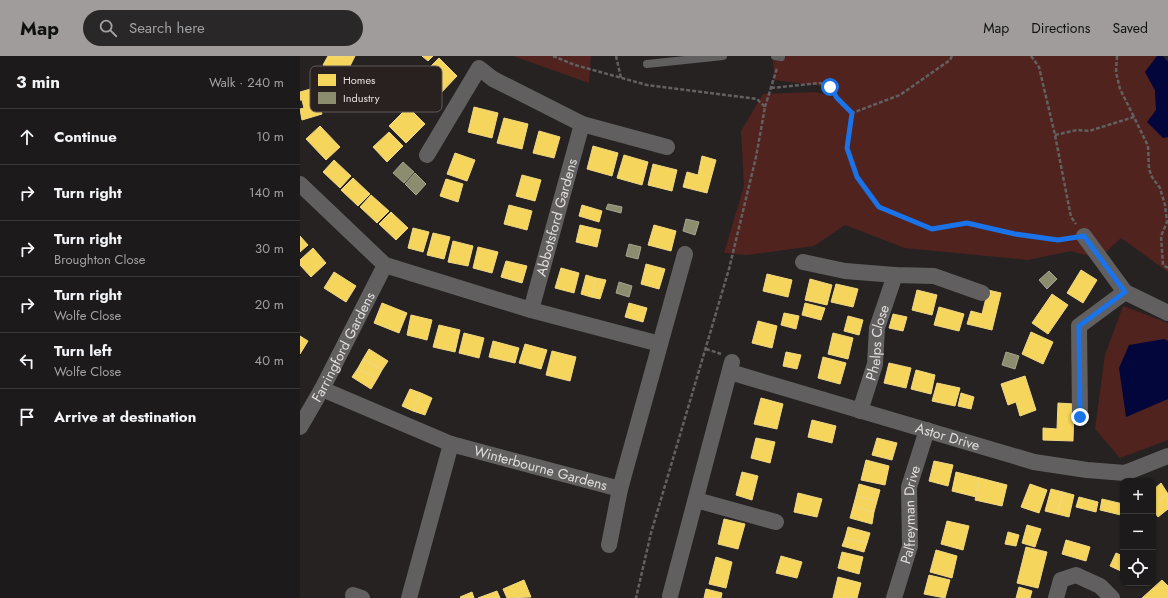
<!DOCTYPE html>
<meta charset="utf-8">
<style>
:root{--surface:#1c1a1a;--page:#292727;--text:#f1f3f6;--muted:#a0a1a2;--line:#3a3839;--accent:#a09c9b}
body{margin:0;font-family:Jost,sans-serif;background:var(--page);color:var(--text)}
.controls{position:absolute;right:12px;bottom:12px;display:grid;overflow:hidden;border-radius:8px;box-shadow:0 1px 3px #0004}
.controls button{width:36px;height:36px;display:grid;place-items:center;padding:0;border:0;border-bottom:1px solid var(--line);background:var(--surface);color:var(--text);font:20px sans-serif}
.stop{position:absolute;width:12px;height:12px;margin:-9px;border:3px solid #1a73e8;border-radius:50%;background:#fff}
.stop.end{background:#1a73e8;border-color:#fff;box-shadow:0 1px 4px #0008}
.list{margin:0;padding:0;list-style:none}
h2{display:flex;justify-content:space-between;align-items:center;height:52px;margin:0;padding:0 16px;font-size:17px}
h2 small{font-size:13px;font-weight:400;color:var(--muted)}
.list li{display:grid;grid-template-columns:26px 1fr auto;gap:12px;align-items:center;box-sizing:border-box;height:56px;padding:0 16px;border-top:1px solid var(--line)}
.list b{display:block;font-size:15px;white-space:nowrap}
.list p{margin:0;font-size:13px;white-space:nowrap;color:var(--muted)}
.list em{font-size:13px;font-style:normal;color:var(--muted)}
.icon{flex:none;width:22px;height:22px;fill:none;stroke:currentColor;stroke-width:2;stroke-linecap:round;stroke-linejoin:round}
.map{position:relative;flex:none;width:868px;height:542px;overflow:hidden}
header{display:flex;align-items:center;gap:24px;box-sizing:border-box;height:56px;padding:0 20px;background:var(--accent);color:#111}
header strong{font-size:19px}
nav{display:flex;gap:22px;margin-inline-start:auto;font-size:14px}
.search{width:280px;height:36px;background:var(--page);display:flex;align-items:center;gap:10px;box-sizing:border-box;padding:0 14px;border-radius:22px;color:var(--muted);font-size:15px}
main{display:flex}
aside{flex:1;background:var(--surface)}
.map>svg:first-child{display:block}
.green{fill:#50231e}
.water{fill:#03063b}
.homes{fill:#f6d55c;stroke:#f0d782}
.industry{fill:#8c8c6e;stroke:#a6a48f}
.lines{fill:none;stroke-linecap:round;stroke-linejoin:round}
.path{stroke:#626060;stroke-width:2.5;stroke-dasharray:4 2;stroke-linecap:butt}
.lane{stroke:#615f5f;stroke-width:8}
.street{stroke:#615f5f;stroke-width:16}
.route{stroke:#1a73e8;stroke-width:5}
.labels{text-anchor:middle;stroke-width:4;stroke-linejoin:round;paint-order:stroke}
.street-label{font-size:14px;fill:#e2dddc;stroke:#282120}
.key{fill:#282120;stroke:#605958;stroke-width:1}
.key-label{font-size:11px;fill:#e2dddc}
</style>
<header>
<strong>Map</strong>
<div class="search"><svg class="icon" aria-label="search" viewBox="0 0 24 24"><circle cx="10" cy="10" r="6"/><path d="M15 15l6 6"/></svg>Search here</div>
<nav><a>Map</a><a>Directions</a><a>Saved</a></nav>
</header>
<main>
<aside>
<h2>3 min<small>Walk · 240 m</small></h2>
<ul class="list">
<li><svg class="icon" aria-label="ahead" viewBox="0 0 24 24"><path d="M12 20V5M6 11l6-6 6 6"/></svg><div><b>Continue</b></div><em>10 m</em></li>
<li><svg class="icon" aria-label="right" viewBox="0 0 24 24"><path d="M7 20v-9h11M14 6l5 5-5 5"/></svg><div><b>Turn right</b></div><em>140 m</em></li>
<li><svg class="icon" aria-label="right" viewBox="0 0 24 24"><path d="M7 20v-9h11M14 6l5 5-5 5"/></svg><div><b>Turn right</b><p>Broughton Close</p></div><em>30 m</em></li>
<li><svg class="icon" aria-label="right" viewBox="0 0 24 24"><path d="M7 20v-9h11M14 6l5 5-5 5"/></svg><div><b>Turn right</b><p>Wolfe Close</p></div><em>20 m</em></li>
<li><svg class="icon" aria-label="left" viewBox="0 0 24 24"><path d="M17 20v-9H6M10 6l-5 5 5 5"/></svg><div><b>Turn left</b><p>Wolfe Close</p></div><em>40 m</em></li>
<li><svg class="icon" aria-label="arrive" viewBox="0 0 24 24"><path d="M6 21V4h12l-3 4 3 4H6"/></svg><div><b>Arrive at destination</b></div></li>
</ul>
</aside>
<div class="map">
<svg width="868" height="542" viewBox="0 0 868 542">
<rect width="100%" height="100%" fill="#262222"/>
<!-- green -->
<path class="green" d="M 213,0 L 291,0 L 289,27 Z
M 473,0 L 857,0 L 845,16 L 855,34 L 856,54 L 863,82 L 868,81 L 868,216 L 821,182 L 799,203 L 771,195 L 728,204 L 605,192 L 545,169 L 514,190 L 447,199 L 424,197 L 444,130 L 441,75 L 463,38 L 515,36 L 537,42 L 530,31 L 474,24 Z
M 823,250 L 868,267 L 868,285 L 864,283 L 826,361 L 868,343 L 868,384 L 820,402 L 795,373 L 805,299 Z"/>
<!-- water -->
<path class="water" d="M 857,0 L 863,0 L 868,6 L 868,81 L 863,82 L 847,66 L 856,54 L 855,34 L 845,16 Z
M 864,283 L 868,285 L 868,343 L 826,361 L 819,312 L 829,289 Z"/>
<!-- homes -->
<path class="homes" d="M 28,0 L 55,0 L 45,20 L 23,9 Z
M 122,0 L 133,0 L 128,5 Z
M 139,2 L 157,20 L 140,38 L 121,20 Z
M 14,32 L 22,58 L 2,64 L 0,53 L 4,52 L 2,44 L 0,44 L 0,36 Z
M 108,51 L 125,68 L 106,87 L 89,70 Z
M 174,51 L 198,57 L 192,82 L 168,76 Z
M 204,62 L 228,68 L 222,93 L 197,87 Z
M 20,70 L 40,91 L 26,104 L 6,83 Z
M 239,75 L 260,81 L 254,102 L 233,97 Z
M 89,76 L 103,90 L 87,106 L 73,91 Z
M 293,90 L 318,97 L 312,120 L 287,113 Z
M 155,97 L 175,104 L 167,125 L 147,118 Z
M 324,99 L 348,106 L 342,129 L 317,122 Z
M 402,100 L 416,104 L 407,137 L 383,131 L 387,116 L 398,119 Z
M 34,104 L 51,120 L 40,132 L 23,116 Z
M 353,108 L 377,114 L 372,135 L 348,129 Z
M 222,119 L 241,124 L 235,145 L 216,140 Z
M 53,122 L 70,138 L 58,150 L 41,134 Z
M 146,123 L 163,128 L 158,146 L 140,140 Z
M 71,139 L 89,155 L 77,167 L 60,151 Z
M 209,149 L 232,155 L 227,174 L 204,168 Z
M 282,149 L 302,155 L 299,166 L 279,160 Z
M 91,156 L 108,172 L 96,184 L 79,168 Z
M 280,169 L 301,174 L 297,191 L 276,186 Z
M 354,169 L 376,175 L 371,195 L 348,189 Z
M 113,172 L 129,176 L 123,196 L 108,192 Z
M 133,177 L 150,181 L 144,203 L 127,199 Z
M 0,180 L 8,189 L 0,196 Z
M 153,185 L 173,190 L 168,210 L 148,206 Z
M 178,191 L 198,196 L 192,217 L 173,212 Z
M 13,192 L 26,207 L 11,221 L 0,209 L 0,204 Z
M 206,205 L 227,210 L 222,227 L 201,221 Z
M 346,208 L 365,213 L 359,233 L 341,228 Z
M 261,212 L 279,217 L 274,237 L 255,232 Z
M 781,214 L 797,224 L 783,247 L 767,237 Z
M 34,216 L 56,230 L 46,246 L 24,232 Z
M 467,218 L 492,224 L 488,241 L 463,235 Z
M 286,219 L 296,222 L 291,241 L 281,238 Z
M 296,222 L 306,224 L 300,243 L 291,241 Z
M 510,223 L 532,229 L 527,249 L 505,244 Z
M 536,228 L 558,233 L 553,251 L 531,246 Z
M 617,234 L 637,239 L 632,259 L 612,254 Z
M 688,234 L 701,237 L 692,274 L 667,268 L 671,255 L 682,258 Z
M 752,238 L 768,249 L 748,278 L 732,267 Z
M 82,247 L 107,257 L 99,277 L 74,267 Z
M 329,247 L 347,252 L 343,266 L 325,261 Z
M 505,247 L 525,252 L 521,264 L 502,259 Z
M 639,251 L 664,258 L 659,275 L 634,269 Z
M 484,257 L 499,260 L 496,273 L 481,269 Z
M 593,258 L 607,261 L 603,275 L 589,272 Z
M 111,259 L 132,264 L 127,284 L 107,279 Z
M 548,260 L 563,264 L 559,279 L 544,275 Z
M 458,265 L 477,270 L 472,292 L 452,287 Z
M 139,269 L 160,274 L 155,296 L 133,291 Z
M 731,276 L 753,286 L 743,308 L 722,298 Z
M 164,277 L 184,282 L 179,302 L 159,297 Z
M 533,277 L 553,282 L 548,303 L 528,298 Z
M 0,280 L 8,285 L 0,298 Z
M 193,285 L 219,292 L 215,307 L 189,301 Z
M 225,288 L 247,294 L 241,313 L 219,307 Z
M 69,293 L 88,305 L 82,314 L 63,303 Z
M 252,295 L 276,301 L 270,325 L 246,319 Z
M 486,296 L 501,299 L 497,313 L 483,310 Z
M 523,301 L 546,307 L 540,328 L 518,322 Z
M 63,303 L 82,314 L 77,323 L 58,312 Z
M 589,307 L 611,312 L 606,332 L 584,327 Z
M 58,312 L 77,323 L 71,333 L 52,321 Z
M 616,314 L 635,319 L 631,338 L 611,333 Z
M 725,320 L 736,354 L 720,360 L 716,346 L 708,349 L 701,328 Z
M 637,327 L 660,332 L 655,350 L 632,345 Z
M 110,333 L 121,337 L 113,355 L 102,350 Z
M 121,337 L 132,342 L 125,359 L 113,355 Z
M 661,337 L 674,341 L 671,353 L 658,350 Z
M 461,342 L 483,348 L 477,373 L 454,368 Z
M 758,347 L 774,348 L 773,385 L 743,384 L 743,372 L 757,373 Z
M 512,364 L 536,370 L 532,387 L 508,381 Z
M 456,382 L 475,386 L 470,407 L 451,402 Z
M 577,382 L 597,387 L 592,404 L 572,399 Z
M 566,404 L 589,410 L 585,429 L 561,424 Z
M 634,405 L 653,409 L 648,430 L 629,425 Z
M 442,416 L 458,420 L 452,444 L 436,439 Z
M 656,416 L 680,422 L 676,441 L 652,435 Z
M 680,422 L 707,429 L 702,450 L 675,444 Z
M 861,427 L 868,438 L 853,449 L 853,434 Z
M 559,428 L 580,434 L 577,445 L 556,440 Z
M 730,428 L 747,434 L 739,457 L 721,451 Z
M 751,433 L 763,436 L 757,458 L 745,455 Z
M 763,436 L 774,439 L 769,461 L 757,458 Z
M 498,437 L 522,443 L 517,461 L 494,456 Z
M 868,438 L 868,453 L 858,461 L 853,454 L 853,449 Z
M 556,440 L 577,445 L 574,456 L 553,451 Z
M 779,441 L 798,446 L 796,456 L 776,451 Z
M 802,443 L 823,448 L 821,459 L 800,454 Z
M 553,451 L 574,456 L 572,468 L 550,462 Z
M 424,463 L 445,468 L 438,493 L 418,488 Z
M 647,465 L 669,470 L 663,494 L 641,488 Z
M 727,469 L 741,473 L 735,491 L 722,487 Z
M 548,471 L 570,477 L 567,487 L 545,482 Z
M 708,476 L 719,479 L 716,490 L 705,488 Z
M 545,482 L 567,487 L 564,496 L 542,490 Z
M 766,484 L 790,491 L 786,505 L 762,498 Z
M 726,491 L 747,496 L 738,532 L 717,527 Z
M 636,494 L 657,500 L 652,522 L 630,516 Z
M 542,496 L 563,501 L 559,518 L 538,512 Z
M 816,497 L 823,500 L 823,516 L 810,510 Z
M 481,500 L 502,506 L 497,522 L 476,517 Z
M 416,501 L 432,506 L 426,532 L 409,528 Z
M 629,519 L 650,524 L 645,542 L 624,538 Z
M 538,521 L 561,527 L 557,542 L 533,542 Z
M 224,524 L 231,541 L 207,542 L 203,533 Z
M 862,524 L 868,530 L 868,542 L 842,542 Z
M 719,531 L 732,535 L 730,542 L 716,542 Z
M 406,533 L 422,537 L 421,542 L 404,542 Z
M 197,535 L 200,542 L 178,542 Z
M 172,536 L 174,542 L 161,542 L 160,541 Z"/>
<!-- industry -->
<path class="industry" d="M 103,106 L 114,116 L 104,127 L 93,117 Z
M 115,117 L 126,128 L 116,139 L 105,128 Z
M 308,148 L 322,151 L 321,157 L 306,153 Z
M 386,163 L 399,166 L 395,179 L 383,175 Z
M 329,188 L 341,191 L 338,203 L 326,200 Z
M 749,215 L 757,223 L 747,233 L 739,224 Z
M 319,226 L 332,230 L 329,241 L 316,237 Z
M 706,296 L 719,300 L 715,313 L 702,309 Z"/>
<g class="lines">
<!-- path -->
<path class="path" d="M 253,0 L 275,9 L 347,29 L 457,43 L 465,51 L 456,101 L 429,213 L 351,477 L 336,542
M 316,0 L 321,22
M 652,0 L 650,4 L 600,39 L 552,57 L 547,92 L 557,121 L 579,151 L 633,173 L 667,167 L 715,178 L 758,184 L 770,182
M 731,0 L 739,11 L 755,79 L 771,161 L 776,168
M 817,0 L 816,16 L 820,33 L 834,61
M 471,32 L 520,27 L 530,31 L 537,42 L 552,57
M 465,51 L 477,12
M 755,79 L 777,74 L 789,75 L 834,61 L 848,90 L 849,113 L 852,121 L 860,132 L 865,149 L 867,166 L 861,180 L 863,209 L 868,212
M 406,293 L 421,298"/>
<!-- lane -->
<path class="lane" d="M 475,0 L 481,1
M 347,8 L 423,0"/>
<!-- street -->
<g class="street">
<path d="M 127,99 L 179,12 L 193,23 L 282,68 L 367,91"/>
<path d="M 0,128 L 85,209 L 231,254 L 360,288"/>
<path d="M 784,180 L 825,236 L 868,257"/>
<path d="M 503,206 L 545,215 L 595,219 L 634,220 L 682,237"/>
<path id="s1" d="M 231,254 L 282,68"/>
<path id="s2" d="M 430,316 L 734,406 L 787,414 L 825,417 L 868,400"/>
<path id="s3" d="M 22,333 L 151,388 L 320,433 L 385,198"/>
<path id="s4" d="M 560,355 L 575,308 L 577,272 L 595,219"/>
<path d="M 780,361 L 779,270 L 825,236"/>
<path id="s5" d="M 0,371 L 22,333 L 85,209"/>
<path d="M 396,444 L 476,466"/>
<path d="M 309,489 L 320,433"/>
<path d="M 53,539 L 62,542"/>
<path d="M 370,540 L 432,306"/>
<path d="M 109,542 L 151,388"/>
<path id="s6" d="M 594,542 L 610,490 L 609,431 L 627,374"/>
<path d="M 756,542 L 761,524 L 776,519 L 800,530 L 812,542"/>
</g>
</g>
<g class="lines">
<!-- route -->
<path class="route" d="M 530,31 L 537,42 L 552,57 L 547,92 L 557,121 L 579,151 L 632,173 L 667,167 L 715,178 L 758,184 L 784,180 L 825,236 L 779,270 L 780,361"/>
</g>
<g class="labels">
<!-- street labels -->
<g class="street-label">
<text dy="5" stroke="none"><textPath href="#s1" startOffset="96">Abbotsford Gardens</textPath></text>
<text dy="5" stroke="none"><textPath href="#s4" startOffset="71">Phelps Close</textPath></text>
<text dy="5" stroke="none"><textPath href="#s5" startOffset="91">Farringford Gardens</textPath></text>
<text dy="5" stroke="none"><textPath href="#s2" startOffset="227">Astor Drive</textPath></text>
<text dy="5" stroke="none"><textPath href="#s3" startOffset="233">Winterbourne Gardens</textPath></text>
<text dy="5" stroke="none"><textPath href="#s6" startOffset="86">Palfreyman Drive</textPath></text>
</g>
</g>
<!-- legend -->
<rect x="10" y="10" width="132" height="46" rx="6" class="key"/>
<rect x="18" y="18" width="18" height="12" fill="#f6d55c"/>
<rect x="18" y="36" width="18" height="12" fill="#8c8c6e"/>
<g class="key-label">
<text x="43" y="28">Homes</text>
<text x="43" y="46">Industry</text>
</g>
</svg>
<div class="controls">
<button>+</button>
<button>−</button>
<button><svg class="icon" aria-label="locate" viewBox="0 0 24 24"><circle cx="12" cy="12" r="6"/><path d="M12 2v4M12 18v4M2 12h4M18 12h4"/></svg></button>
</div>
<div class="stop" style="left:530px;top:31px"></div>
<div class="stop end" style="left:780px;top:361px"></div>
</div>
</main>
